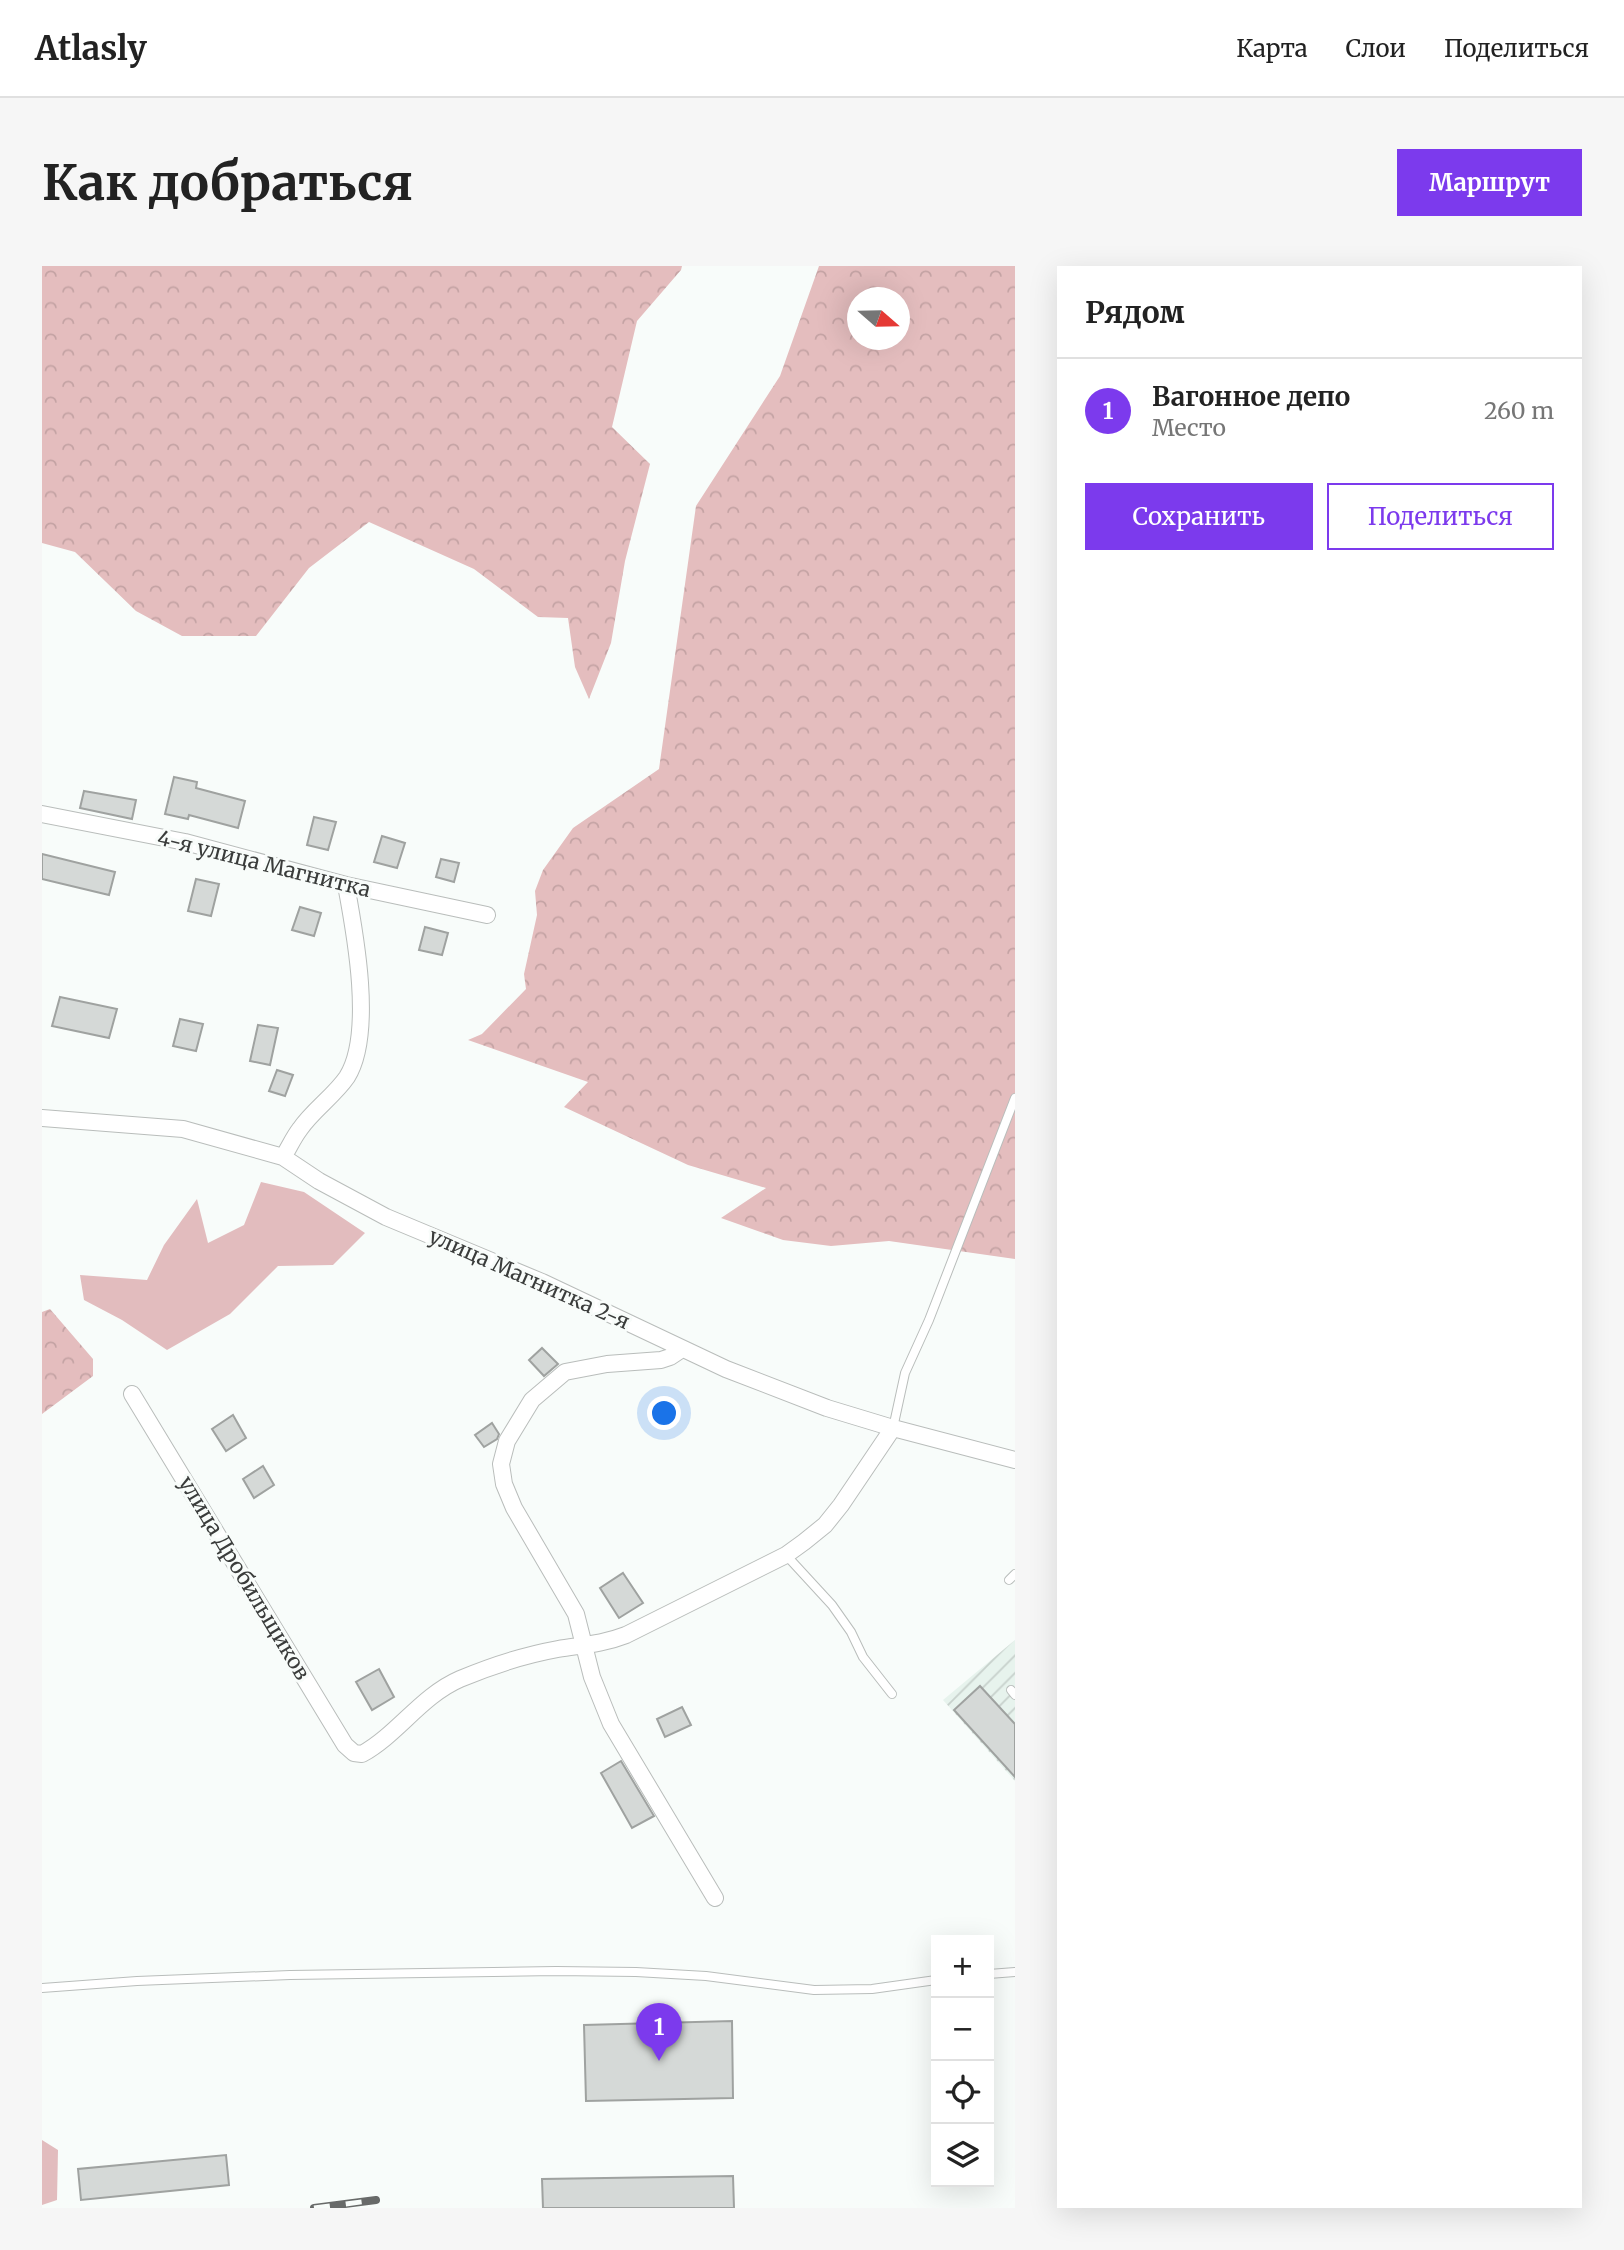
<!DOCTYPE html>
<html lang="ru">
<meta charset="utf-8">
<style>
:root{--surface:#fff;--page:#f6f6f6;--text:#222;--muted:#767676;--line:#e0e0e0;--accent:#7c3aed}
body{margin:0;font-family:Merriweather,serif;background:var(--page);color:var(--text)}
.controls{position:absolute;right:21px;bottom:21px;display:grid;overflow:hidden;border-radius:0px;box-shadow:0 7px 28px #0002}
.controls button{width:63px;height:63px;display:grid;place-items:center;padding:0;border:0;border-bottom:2px solid var(--line);background:var(--surface);color:var(--text);font:35px sans-serif}
.compass{position:absolute;left:805px;top:21px;width:63px;height:63px;border-radius:50%;background:var(--surface);box-shadow:0 7px 28px #0002;rotate:110deg}
.you{position:absolute;left:623px;top:1148px;width:24px;height:24px;margin:-18px;border:5px solid #fff;border-radius:50%;background:#1a73e8;box-shadow:0 0 0 10px #1a73e833}
.badge{display:grid;place-items:center;width:46px;height:46px;border-radius:50%;background:var(--accent);color:#fff;font-size:23px;font-weight:700}
.pin{position:absolute;translate:-50% -58px;filter:drop-shadow(0 2px 4px #0008)}
.pin::after{content:'';position:absolute;top:37px;width:24px;height:21px;background:inherit;clip-path:polygon(0 0,100% 0,50% 100%)}
.list{margin:0;padding:0;list-style:none}
h2{display:flex;justify-content:space-between;align-items:center;height:91px;margin:0;padding:0 28px;font-size:30px}
h2 small{font-size:23px;font-weight:400;color:var(--muted)}
.list li{display:grid;grid-template-columns:46px 1fr auto;gap:21px;align-items:center;box-sizing:border-box;height:105px;padding:0 28px;border-top:2px solid var(--line)}
.list b{display:block;font-size:26px;white-space:nowrap}
.list p{margin:0;font-size:23px;white-space:nowrap;color:var(--muted)}
.list em{font-size:23px;font-style:normal;color:var(--muted)}
.actions{display:flex;gap:14px;padding:21px 28px}
.actions a{flex:1;padding:16px 0;border:2px solid var(--accent);border-radius:0px;text-align:center;font-size:24px;color:var(--accent)}
.actions .main{background:var(--accent);color:#fff}
.icon{flex:none;width:38px;height:38px;fill:none;stroke:currentColor;stroke-width:2;stroke-linecap:round;stroke-linejoin:round}
.map{position:relative;flex:none;width:973px;height:1942px;overflow:hidden;border-radius:0px}
header{display:flex;align-items:center;gap:42px;box-sizing:border-box;height:98px;padding:0 35px;background:var(--surface);border-bottom:2px solid var(--line)}
header strong{font-size:33px}
nav{display:flex;gap:38px;margin-inline-start:auto;font-size:24px}
.intro{display:flex;align-items:center;justify-content:space-between;box-sizing:border-box;height:168px;padding:0 42px}
h1{margin:0;font-size:49px}
.button{padding:18px 32px;border-radius:0px;background:var(--accent);color:#fff;font-size:24px;font-weight:700}
main{display:flex;gap:42px;padding:0 42px}
aside{flex:1;background:var(--surface);border-radius:0px;box-shadow:0 7px 28px #0002}
.map>svg:first-child{display:block}
.industrial{fill:url(#industrial-furrows)}
.green{fill:#e2bcbe}
.forest{fill:url(#forest-crowns);fill-rule:evenodd}
.building{fill:#d5d9d7;stroke:#9fa2a0;stroke-width:2}
.lines{fill:none;stroke-linecap:round;stroke-linejoin:round}
.service-casing{stroke:#b9bdbb;stroke-width:10}
.minor-casing{stroke:#b9bdbb;stroke-width:18}
.service{stroke:#fff;stroke-width:8}
.minor{stroke:#fff;stroke-width:16}
.rail-casing{stroke:#686a69;stroke-width:8}
.rail{stroke:#f8fcfa;stroke-width:5;stroke-dasharray:16;stroke-linecap:butt}
.labels{text-anchor:middle;stroke-width:6;stroke-linejoin:round;paint-order:stroke}
.street-label{font-size:21px;fill:#3a3c3b;stroke:#f8fcfa}
</style>
<header>
<strong>Atlasly</strong>
<nav><a>Карта</a><a>Слои</a><a>Поделиться</a></nav>
</header>
<div class="intro"><h1>Как добраться</h1><a class="button">Маршрут</a></div>
<main>
<div class="map">
<svg width="973" height="1942" viewBox="0 0 973 1942">
<defs>
<pattern id="industrial-furrows" width="10" height="10" patternUnits="userSpaceOnUse" patternTransform="scale(1.75)"><rect width="10" height="10" fill="#e7f3ed"/><path d="M-1 1l2-2M0 10L10 0M9 11l2-2" fill="none" stroke="#c7d1cc"/></pattern>
<pattern id="forest-crowns" width="20" height="18" patternUnits="userSpaceOnUse" patternTransform="scale(1.75)"><rect width="20" height="18" fill="#e4bdbe"/><path d="M2 6a3 3 0 1 1 6 0M12 15a3 3 0 1 1 6 0" fill="none" stroke="#c4a3a4"/></pattern>
</defs>
<rect width="100%" height="100%" fill="#f8fcfa"/>
<!-- industrial -->
<path class="industrial" d="M 973,1374 L 973,1515 L 901,1434 Z"/>
<!-- green -->
<path class="green" d="M 219,916 L 262,926 L 323,967 L 291,999 L 236,1000 L 188,1048 L 125,1084 L 80,1054 L 42,1034 L 38,1009 L 105,1014 L 122,979 L 155,933 L 166,977 L 202,959 Z
M 0,1874 L 16,1884 L 15,1934 L 0,1939 Z"/>
<!-- forest -->
<path class="forest" d="M 0,0 L 640,0 L 639,4 L 595,55 L 570,161 L 608,198 L 583,295 L 569,377 L 547,433 L 533,401 L 526,352 L 496,351 L 432,303 L 327,256 L 267,302 L 214,370 L 140,370 L 94,345 L 33,286 L 0,277 Z
M 777,0 L 973,0 L 973,993 L 847,975 L 789,980 L 741,974 L 679,952 L 724,922 L 646,899 L 522,841 L 546,816 L 426,774 L 440,768 L 484,723 L 482,708 L 495,649 L 493,625 L 501,604 L 531,562 L 617,503 L 654,240 L 738,110 ZM 816,32 L 858,32 L 858,74 L 816,74 Z
M 8,1043 L 51,1093 L 51,1110 L 0,1148 L 0,1046 Z"/>
<!-- building -->
<path class="building" d="M 132,511 L 155,516 L 154,522 L 203,535 L 196,562 L 147,549 L 146,553 L 123,548 Z
M 42,525 L 94,534 L 90,553 L 38,542 Z
M 272,551 L 294,556 L 286,584 L 265,579 Z
M 340,570 L 363,577 L 355,602 L 332,596 Z
M 0,588 L 73,606 L 67,629 L 0,613 Z
M 399,593 L 417,597 L 412,616 L 394,611 Z
M 154,613 L 177,618 L 169,650 L 146,645 Z
M 258,641 L 279,647 L 272,670 L 250,664 Z
M 383,661 L 406,667 L 400,689 L 377,684 Z
M 18,731 L 75,743 L 67,772 L 10,760 Z
M 138,753 L 161,758 L 154,785 L 131,780 Z
M 216,759 L 236,762 L 228,799 L 208,795 Z
M 235,804 L 251,809 L 243,830 L 227,825 Z
M 500,1082 L 516,1098 L 502,1110 L 487,1094 Z
M 191,1149 L 204,1172 L 184,1185 L 170,1163 Z
M 450,1157 L 457,1168 L 455,1173 L 442,1181 L 433,1169 Z
M 221,1200 L 232,1219 L 212,1232 L 201,1213 Z
M 581,1307 L 601,1337 L 577,1352 L 558,1322 Z
M 337,1403 L 352,1431 L 330,1444 L 314,1416 Z
M 938,1420 L 973,1458 L 973,1511 L 912,1444 Z
M 640,1441 L 649,1459 L 623,1471 L 615,1453 Z
M 579,1495 L 612,1550 L 590,1562 L 559,1507 Z
M 690,1755 L 691,1832 L 544,1835 L 542,1759 Z
M 184,1889 L 187,1919 L 39,1934 L 36,1903 Z
M 691,1910 L 692,1942 L 501,1942 L 500,1913 Z"/>
<g class="lines">
<!-- service casing -->
<g class="service-casing">
<path id="service" d="M 851,1162 L 863,1107 L 887,1054 L 973,832
M 744,1289 L 790,1339 L 809,1366 L 821,1391 L 850,1428
M 967,1314 L 973,1308
M 969,1424 L 973,1429
M 947,1708 L 973,1706
M 0,1722 L 95,1715 L 248,1709 L 514,1705 L 594,1706 L 664,1710 L 772,1724 L 830,1723 L 894,1714"/>
</g>
<!-- minor casing -->
<g class="minor-casing">
<path id="minor" d="M 0,548 L 143,576 L 304,619 L 445,649
M 0,852 L 141,863 L 241,891 L 277,915 L 344,951 L 500,1016 L 684,1103 L 785,1142 L 851,1162 L 973,1194
M 241,891 C 247,882 251,872 258,863 C 271,844 292,830 305,811 C 332,768 313,667 304,619
M 640,1083 L 628,1091 L 619,1094 L 565,1098 L 523,1106 L 490,1134 L 465,1175 L 459,1198 L 462,1218 L 472,1242 L 534,1348 L 550,1411 L 569,1458 L 673,1632
M 90,1128 L 303,1479 L 312,1487 L 320,1488 C 356,1468 379,1430 418,1413 C 449,1400 483,1389 516,1383 C 540,1379 561,1378 584,1369 L 744,1289 L 762,1276 L 783,1259 L 799,1239 L 851,1162"/>
</g>
<!-- service -->
<use href="#service" class="service"/>
<!-- minor -->
<use href="#minor" class="minor"/>
<!-- rail casing -->
<g class="rail-casing">
<path id="rail" d="M 272,1942 L 334,1934"/>
</g>
<!-- rail -->
<use href="#rail" class="rail"/>
</g>
<g class="labels">
<!-- street labels -->
<g class="street-label">
<text transform="translate(222 598) rotate(14)" y="7">4-я улица Магнитка</text>
<text transform="translate(487 1013) rotate(24)" y="7">улица Магнитка 2-я</text>
<text transform="translate(202 1312) rotate(59)" y="7">улица Дробильщиков</text>
</g>
</g>
</svg>
<div class="controls">
<button>+</button>
<button>−</button>
<button><svg class="icon" aria-label="locate" viewBox="0 0 24 24"><circle cx="12" cy="12" r="6"/><path d="M12 2v4M12 18v4M2 12h4M18 12h4"/></svg></button>
<button><svg class="icon" aria-label="layers" viewBox="0 0 24 24"><path d="M12 4l9 5-9 5-9-5zM3 14l9 5 9-5"/></svg></button>
</div>
<svg class="compass" viewBox="-18 -18 36 36"><path d="M0-13l5 13h-10z" fill="#e53935"/><path d="M0 13l5-13h-10z" fill="#767676"/></svg>
<div class="you"></div>
<div class="pin badge" style="left:617px;top:1795px">1</div>
</div>
<aside>
<h2>Рядом<small></small></h2>
<ul class="list">
<li><span class="badge">1</span><div><b>Вагонное депо</b><p>Место</p></div><em>260 m</em></li>
</ul>
<div class="actions"><a class="main">Сохранить</a><a>Поделиться</a></div>
</aside>
</main>
